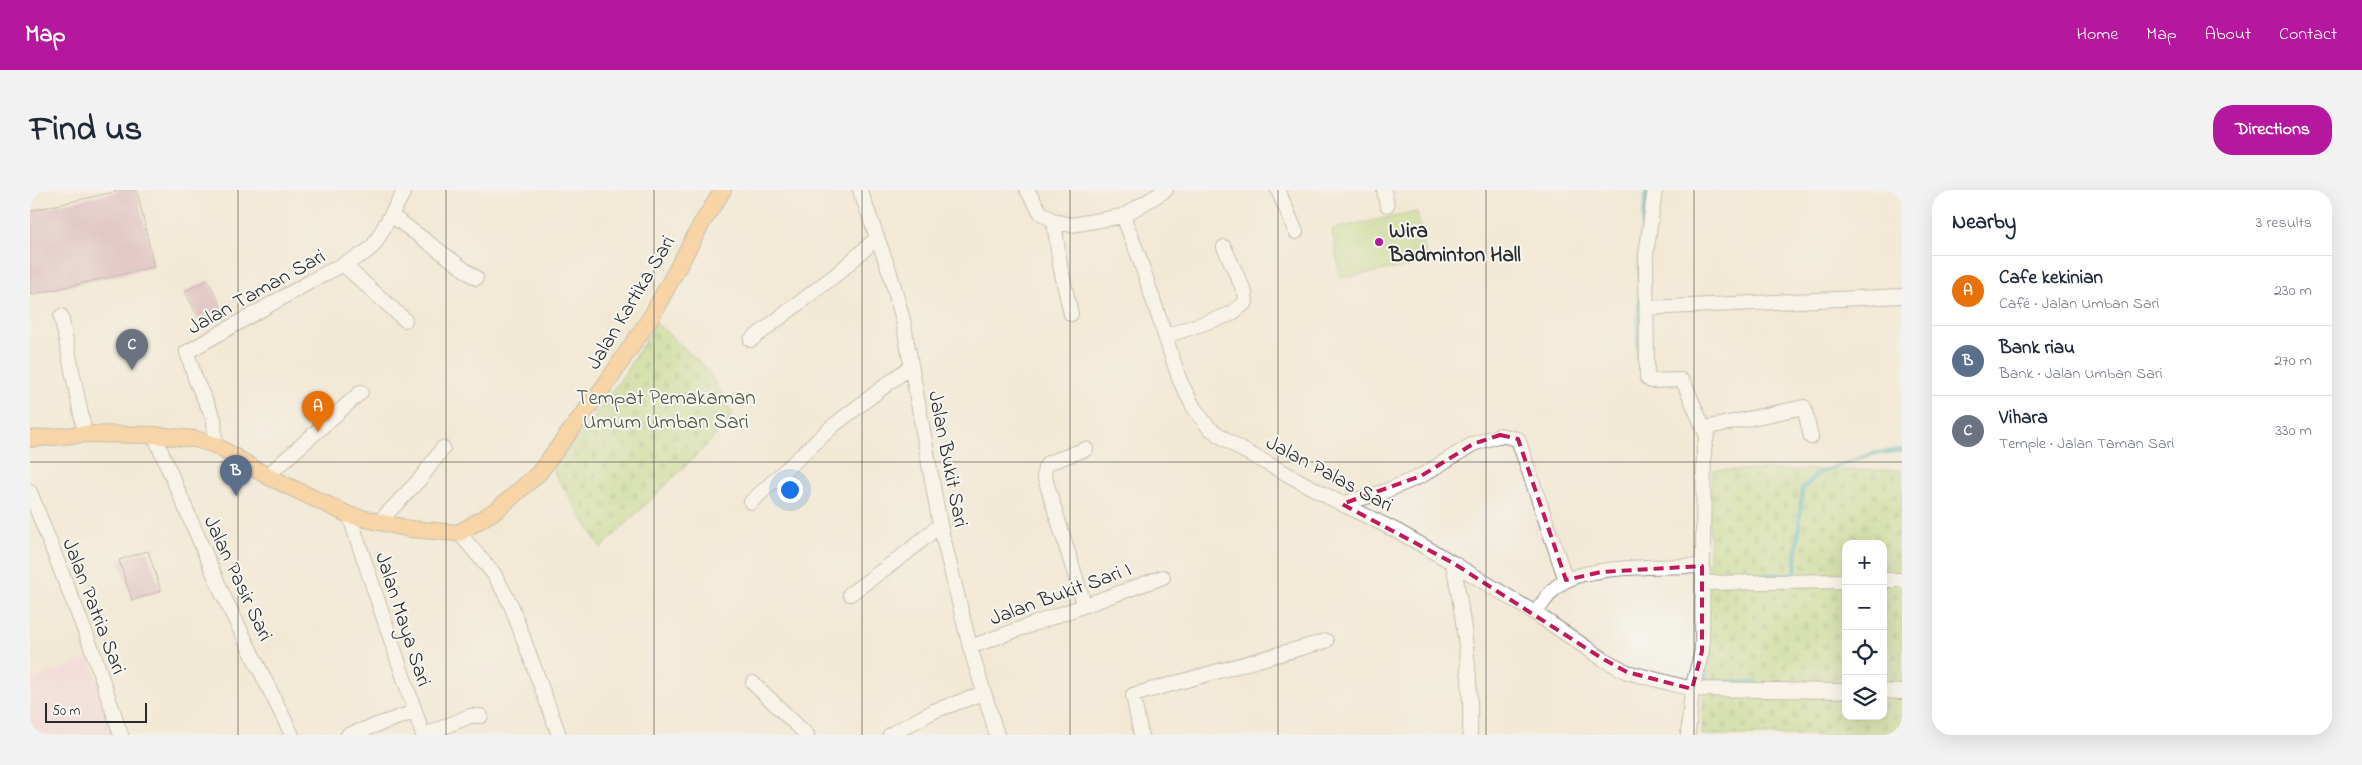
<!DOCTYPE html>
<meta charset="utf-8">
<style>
:root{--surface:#fff;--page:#f2f2f3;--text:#1f2937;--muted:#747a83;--line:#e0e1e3;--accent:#b5179e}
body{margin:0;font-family:"Indie Flower",sans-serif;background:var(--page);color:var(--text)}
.controls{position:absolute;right:15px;bottom:15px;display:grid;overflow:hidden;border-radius:10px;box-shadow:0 5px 20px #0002}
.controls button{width:45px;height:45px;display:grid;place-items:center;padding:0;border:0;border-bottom:1px solid var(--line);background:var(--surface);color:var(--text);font:25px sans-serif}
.scale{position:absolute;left:15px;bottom:12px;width:102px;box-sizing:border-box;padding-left:5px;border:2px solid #2b2b2b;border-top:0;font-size:14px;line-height:18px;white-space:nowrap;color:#2b2b2b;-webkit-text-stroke:4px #f6f6f2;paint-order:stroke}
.you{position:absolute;left:759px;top:299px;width:18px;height:18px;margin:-12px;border:4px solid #fff;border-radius:50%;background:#1a73e8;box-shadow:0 0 0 8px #1a73e833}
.badge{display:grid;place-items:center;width:32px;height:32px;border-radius:50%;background:var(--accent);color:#fff;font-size:16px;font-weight:700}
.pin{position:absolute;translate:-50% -41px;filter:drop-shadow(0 1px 2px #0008)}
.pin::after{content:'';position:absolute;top:26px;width:18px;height:15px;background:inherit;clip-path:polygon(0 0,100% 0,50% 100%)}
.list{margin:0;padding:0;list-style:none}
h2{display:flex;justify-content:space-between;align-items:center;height:65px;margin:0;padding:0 20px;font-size:21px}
h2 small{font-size:16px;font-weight:400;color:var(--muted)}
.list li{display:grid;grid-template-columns:32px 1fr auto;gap:15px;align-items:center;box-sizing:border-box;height:70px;padding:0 20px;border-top:1px solid var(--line)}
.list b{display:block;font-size:19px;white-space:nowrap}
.list p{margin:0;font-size:16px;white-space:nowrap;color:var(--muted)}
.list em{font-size:16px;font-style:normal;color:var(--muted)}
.icon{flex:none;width:28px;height:28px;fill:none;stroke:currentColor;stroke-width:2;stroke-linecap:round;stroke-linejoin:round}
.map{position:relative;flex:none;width:1872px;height:545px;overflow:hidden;border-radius:20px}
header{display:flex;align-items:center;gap:30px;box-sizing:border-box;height:70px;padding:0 25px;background:var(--accent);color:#fff}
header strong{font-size:24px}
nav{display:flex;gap:28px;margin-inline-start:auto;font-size:18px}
.intro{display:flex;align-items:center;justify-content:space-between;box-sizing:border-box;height:120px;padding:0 30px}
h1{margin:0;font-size:35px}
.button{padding:12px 22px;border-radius:20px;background:var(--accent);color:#fff;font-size:18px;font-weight:700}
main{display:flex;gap:30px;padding:0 30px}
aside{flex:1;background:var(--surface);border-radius:20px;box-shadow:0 5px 20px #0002}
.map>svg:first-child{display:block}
.built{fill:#f3cfe0}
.grass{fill:#b4d77f;stroke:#708155}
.cemetery{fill:url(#cemetery-stones);stroke:#708155;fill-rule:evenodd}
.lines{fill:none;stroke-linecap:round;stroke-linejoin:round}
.stream{stroke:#3babb8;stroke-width:4.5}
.building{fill:#ce9fb6}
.minor-casing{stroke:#8e8a80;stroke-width:16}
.major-casing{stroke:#8e8a80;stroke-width:18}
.minor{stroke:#fff;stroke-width:14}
.major{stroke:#fdbc6f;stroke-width:16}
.marked{fill:none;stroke:#c2185b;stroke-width:4;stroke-dasharray:10 6;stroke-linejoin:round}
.grid{fill:none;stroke:#2b2b2b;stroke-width:1;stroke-opacity:0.55}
.poi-dot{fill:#b5179e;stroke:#f6f6f2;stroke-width:2}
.labels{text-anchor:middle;stroke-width:4;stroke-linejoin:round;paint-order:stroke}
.poi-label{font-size:21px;font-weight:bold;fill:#2b2b2b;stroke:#f6f6f2;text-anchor:start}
.street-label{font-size:21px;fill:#2b2b2b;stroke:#f6f6f2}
.park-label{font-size:21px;fill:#4d5640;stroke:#f6f6f2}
</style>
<header>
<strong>Map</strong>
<nav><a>Home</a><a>Map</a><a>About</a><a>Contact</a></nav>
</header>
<div class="intro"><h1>Find us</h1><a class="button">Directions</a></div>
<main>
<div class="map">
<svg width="1872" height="545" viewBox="0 0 1872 545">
<defs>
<pattern id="cemetery-stones" width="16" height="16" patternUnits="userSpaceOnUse" patternTransform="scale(1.25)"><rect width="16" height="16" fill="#b4d77f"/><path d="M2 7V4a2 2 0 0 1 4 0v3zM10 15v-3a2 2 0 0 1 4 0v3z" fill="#9bb96e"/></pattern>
</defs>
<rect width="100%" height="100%" fill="#f6f6f2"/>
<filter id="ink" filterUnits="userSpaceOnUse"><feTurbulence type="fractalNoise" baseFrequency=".02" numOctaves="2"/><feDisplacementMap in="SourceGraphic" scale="10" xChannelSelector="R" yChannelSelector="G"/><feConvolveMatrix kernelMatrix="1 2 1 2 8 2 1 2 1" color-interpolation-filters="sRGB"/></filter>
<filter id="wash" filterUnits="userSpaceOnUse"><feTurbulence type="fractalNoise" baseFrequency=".0096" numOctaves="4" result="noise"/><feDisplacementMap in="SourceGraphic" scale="20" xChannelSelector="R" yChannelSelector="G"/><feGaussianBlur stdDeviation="1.12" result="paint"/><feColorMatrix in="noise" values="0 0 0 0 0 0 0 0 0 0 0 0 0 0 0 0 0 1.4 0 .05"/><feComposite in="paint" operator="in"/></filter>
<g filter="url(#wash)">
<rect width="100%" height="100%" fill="#f2e9d6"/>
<!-- built -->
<path class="built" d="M 60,468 L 86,545 L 0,545 L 0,490 Z"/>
<!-- grass -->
<path class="grass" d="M 1387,22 L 1396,64 L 1378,69 L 1379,76 L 1310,88 L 1302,39 Z"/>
<!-- cemetery -->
<path class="cemetery" d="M 626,133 L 676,178 L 703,224 L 682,250 L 571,358 L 523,281 L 593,186 Z
M 1682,280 L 1872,280 L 1872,545 L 1672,545 ZM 1816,354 L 1853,354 L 1853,526 L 1816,526 Z"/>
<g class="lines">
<!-- stream -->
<path class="stream" d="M 1612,48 L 1617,0
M 1608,169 L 1610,65
M 1698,386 L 1765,384 L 1772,300 L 1786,284 L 1841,264 L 1872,260
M 1675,472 L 1675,491 L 1726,493
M 1860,495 L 1872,494"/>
</g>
<g id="blocks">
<!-- building -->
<path class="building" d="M 93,0 L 107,0 L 124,77 L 0,105 L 0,21 Z
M 178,90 L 192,118 L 169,129 L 155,101 Z
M 118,361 L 131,401 L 102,410 L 89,370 Z"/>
</g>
</g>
<g filter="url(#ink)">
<use href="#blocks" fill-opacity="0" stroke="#8e8a80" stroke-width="1"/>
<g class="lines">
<!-- minor casing -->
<g class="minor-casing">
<path id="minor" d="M 830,0 L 860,83 L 873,130 L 910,335 L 940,457 L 967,545
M 997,0 L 1011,23 L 1024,31 L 1041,35 L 1093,26 L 1136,0
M 1248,0 L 1266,42
M 1354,0 L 1357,15
M 1625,0 L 1616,65 L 1617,188 L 1621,191 L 1651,190 L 1655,195 L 1676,244
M 361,25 L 446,88
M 1093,26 L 1109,67 L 1150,191 L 1164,218 L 1179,238 L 1207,257 L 1312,314 L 1369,342 L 1423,373 L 1505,423 L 1573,469 L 1597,482 L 1662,499 L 1658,545
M 1024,31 L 1030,75 L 1041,124
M 314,75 L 375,130
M 1617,118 L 1872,106
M 31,126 L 55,244
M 1136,146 L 1201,124 L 1216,112 L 1215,103 L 1194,57
M 721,150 L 808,83 L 846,49
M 124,245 L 193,405 L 262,545
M 1781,247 L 1774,217 L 1679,237 L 1674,259 L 1672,461 L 1662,499 L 1816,501
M 185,255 L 184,229 L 166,191 L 157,162 L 285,89 L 335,63 L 344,55 L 375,0
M 237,286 L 331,202
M 0,302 L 63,462 L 91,545
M 721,312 L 804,235 L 881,176
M 1312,314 L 1353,302 L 1391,286 L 1443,254 L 1470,245 L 1488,249 L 1536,390
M 319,325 L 393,545
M 348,333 L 391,288 L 413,258
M 429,343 L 464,384 L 481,415 L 529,545
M 1423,373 C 1434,429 1442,488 1440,545
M 1853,390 L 1872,390
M 1673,393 L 1816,391
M 820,404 L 875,364 L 910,335
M 1054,414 L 1014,285 L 1015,278 L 1018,273 L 1056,259
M 1505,423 C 1514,412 1523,396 1537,390 C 1567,375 1637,377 1672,376
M 940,457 L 1133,387
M 723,493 L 777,545
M 1853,501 L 1872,502
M 318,545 L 384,522
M 395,545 L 440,526 L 451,526
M 860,545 L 904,521 L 954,503
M 1111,545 L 1103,505 L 1296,451"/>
</g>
<!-- major casing -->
<g class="major-casing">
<path id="major" d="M 0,249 L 55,244 L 124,245 L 165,249 L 185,255 L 237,286 L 319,325 L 380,339 L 429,343 L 468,319 L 508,284 L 575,195 L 621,127 L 672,33 L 693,0"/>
</g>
<!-- minor -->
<use href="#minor" class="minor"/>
<!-- major -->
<use href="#major" class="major"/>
</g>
</g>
<!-- marked area -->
<path d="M0 0H1872V545H0ZM 1470,245 L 1488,249 L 1536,390 L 1571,382 L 1672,376 L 1672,461 L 1662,499 L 1597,482 L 1573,469 L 1423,373 L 1312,314 L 1391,286 L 1443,254 Z" fill="#f2e9d6" fill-opacity=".55" fill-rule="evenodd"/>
<path class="marked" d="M 1470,245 L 1488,249 L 1536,390 L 1571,382 L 1672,376 L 1672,461 L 1662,499 L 1597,482 L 1573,469 L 1423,373 L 1312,314 L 1391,286 L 1443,254 Z"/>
<!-- grid -->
<path class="grid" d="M 208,0 L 208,545M 416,0 L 416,545M 624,0 L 624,545M 832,0 L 832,545M 1040,0 L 1040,545M 1248,0 L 1248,545M 1456,0 L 1456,545M 1664,0 L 1664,545M 0,272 L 1872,272"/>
<!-- markers -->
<circle class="poi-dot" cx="1349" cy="52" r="5"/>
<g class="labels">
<!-- poi labels -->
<g class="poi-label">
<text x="1359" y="47">Wira<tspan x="1359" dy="24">Badminton Hall</tspan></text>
</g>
<!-- street labels -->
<g class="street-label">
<text transform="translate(226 101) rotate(-29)" y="7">Jalan Taman Sari</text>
<text transform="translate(600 112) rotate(-59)" y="7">Jalan Kartika Sari</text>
<text transform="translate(919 269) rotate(79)" y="7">Jalan Bukit Sari</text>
<text transform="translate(1300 283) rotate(28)" y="7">Jalan Palas Sari</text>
<text transform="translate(209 388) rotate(65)" y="7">Jalan Pasir Sari</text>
<text transform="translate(1030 403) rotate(-20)" y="7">Jalan Bukit Sari I</text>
<text transform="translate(65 416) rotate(69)" y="7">Jalan Patria Sari</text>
<text transform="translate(374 429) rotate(72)" y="7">Jalan Maya Sari</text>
</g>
<!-- park labels -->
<g class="park-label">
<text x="636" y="214">Tempat Pemakaman<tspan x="636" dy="24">Umum Umban Sari</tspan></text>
</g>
</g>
</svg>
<div class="controls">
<button>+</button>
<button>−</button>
<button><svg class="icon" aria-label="locate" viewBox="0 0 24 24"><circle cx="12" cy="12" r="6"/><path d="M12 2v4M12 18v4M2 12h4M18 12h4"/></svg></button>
<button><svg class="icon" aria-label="layers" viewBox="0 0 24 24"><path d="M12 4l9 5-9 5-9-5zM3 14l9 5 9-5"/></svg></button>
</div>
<div class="scale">50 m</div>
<div class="you"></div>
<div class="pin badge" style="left:288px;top:242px;background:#e8710a">A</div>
<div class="pin badge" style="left:206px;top:306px;background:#5c6f8a">B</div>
<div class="pin badge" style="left:102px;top:180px;background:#6b7280">C</div>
</div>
<aside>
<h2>Nearby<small>3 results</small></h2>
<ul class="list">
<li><span class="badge" style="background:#e8710a">A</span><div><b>Cafe kekinian</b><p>Café · Jalan Umban Sari</p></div><em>230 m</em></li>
<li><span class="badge" style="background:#5c6f8a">B</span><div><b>Bank riau</b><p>Bank · Jalan Umban Sari</p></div><em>270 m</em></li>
<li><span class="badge" style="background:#6b7280">C</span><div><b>Vihara</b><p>Temple · Jalan Taman Sari</p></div><em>330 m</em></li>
</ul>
</aside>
</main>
